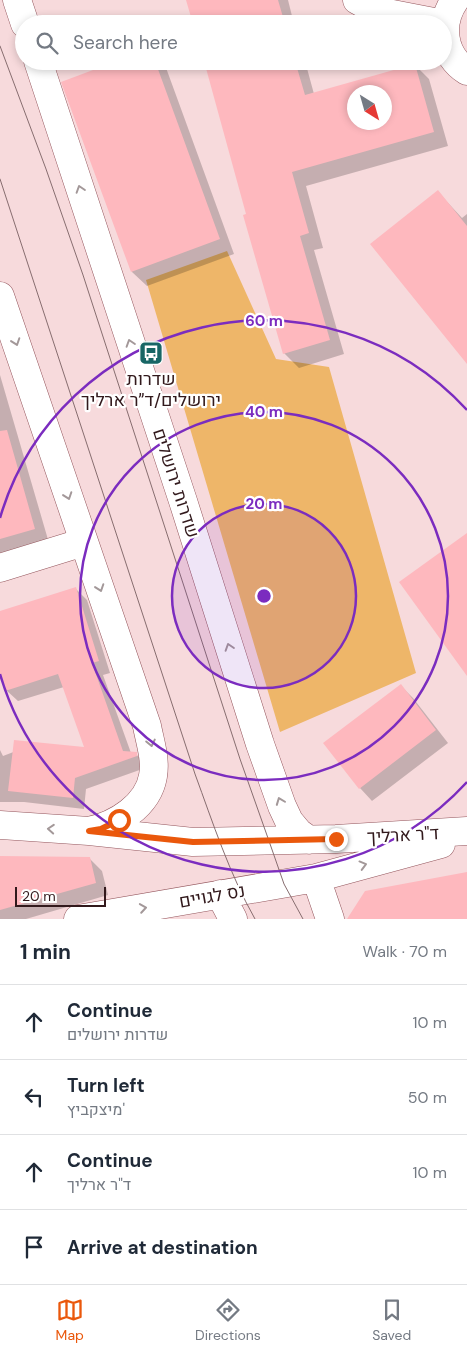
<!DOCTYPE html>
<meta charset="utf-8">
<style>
:root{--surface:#fff;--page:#f2f2f3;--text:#1f2937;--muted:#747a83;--line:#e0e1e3;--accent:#ea580c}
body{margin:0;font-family:"DM Sans",Heebo,sans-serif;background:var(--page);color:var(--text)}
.compass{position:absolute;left:347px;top:85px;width:45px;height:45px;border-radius:50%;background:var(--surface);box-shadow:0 2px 8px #0003;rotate:143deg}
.scale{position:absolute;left:15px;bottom:12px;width:91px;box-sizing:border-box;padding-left:5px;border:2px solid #32191c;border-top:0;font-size:14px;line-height:18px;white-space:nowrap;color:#32191c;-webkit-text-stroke:4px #fff;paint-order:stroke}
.stop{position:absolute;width:15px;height:15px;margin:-11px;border:4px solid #ea580c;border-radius:50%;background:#fff}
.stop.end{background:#ea580c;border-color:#fff;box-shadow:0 1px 5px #0008}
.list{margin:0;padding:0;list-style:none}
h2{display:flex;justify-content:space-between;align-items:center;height:65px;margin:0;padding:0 20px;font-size:21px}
h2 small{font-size:16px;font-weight:400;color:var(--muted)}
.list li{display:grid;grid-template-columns:32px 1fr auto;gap:15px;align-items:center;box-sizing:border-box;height:75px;padding:0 20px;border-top:1px solid var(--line)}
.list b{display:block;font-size:19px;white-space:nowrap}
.list p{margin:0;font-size:16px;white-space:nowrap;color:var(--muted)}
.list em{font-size:16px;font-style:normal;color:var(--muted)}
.icon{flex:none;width:28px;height:28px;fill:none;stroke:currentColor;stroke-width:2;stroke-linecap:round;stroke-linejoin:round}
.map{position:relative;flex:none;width:467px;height:919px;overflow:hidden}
.search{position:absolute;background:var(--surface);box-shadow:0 2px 8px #0003;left:15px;right:15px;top:15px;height:55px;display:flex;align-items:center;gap:12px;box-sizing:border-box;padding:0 18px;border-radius:28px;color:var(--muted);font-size:19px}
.sheet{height:365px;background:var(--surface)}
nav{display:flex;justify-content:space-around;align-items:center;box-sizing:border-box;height:70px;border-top:1px solid var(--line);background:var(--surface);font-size:14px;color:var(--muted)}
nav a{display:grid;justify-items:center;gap:2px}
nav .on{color:var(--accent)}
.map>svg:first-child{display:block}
.green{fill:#eeb669}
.shadow{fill:#0003;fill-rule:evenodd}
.building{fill:#feb8be;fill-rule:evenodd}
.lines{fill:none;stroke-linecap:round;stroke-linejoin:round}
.minor-casing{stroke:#94565d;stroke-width:29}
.minor{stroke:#fff;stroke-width:28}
.tram{stroke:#876d6f;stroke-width:1}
.oneway{stroke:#a39899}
.route{stroke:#ea580c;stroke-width:6}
.ring{fill:none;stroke:#7b2cbf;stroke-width:2.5}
.labels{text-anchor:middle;stroke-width:4.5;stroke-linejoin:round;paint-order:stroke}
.poi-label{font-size:18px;fill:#32191c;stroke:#fff}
.street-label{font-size:18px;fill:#32191c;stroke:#fff}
.centre{fill:#7b2cbf;stroke:#fff;stroke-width:2.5}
.ring-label{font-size:15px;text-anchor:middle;font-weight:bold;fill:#7b2cbf;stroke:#fff;stroke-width:4.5;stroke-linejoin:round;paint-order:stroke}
</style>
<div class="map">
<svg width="467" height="919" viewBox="0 0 467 919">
<rect width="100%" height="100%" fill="#f7dadc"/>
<!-- green -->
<path class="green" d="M 227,251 L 276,359 L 329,367 L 416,673 L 280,732 L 146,280 Z"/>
<!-- shadow -->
<path class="shadow" d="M 192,0 L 288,0 L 294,24 L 194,24 Z
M 121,61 L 161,61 L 165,65 L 234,254 L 147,286 L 132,272 Z
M 205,61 L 305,61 L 314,94 L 415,65 L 429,79 L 448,146 L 306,186 L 323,248 L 314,250 L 344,354 L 299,368 L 284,353 L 248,214 ZM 354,92 L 384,92 L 384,122 L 354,122 Z
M 438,192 L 462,218 L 467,214 L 467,361 Z
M 0,375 L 49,543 L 0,558 Z
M 76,589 L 87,600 L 110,673 L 103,675 L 131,753 L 136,754 L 148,767 L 86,789 L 84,809 L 24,802 L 0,802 L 0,750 L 3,756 L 24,748 L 86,749 L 64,687 L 18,701 L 6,690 L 0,670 L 0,613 Z
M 401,686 L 413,698 L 448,743 L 372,801 L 360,788 Z
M 0,857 L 89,858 L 102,871 L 108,895 L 26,919 L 0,919 Z"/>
<!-- building -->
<path class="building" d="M 186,0 L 278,0 L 285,24 L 193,24 Z
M 117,61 L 155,61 L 220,239 L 131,272 L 61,82 Z
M 204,61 L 295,61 L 305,95 L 415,64 L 434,132 L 292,172 L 309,233 L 300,236 L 330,340 L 283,354 L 243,215 L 246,214 ZM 354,92 L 384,92 L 384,122 L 354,122 Z
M 438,190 L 467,226 L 467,364 L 370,244 Z
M 7,430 L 35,529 L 0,539 L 0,431 Z
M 467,533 L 467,676 L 399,582 Z
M 76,587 L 99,661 L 92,663 L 123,751 L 137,752 L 137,756 L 75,778 L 73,798 L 8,791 L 14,740 L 84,747 L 58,674 L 5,691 L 0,675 L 0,611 Z
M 401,684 L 436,730 L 359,789 L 323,743 Z
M 0,856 L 90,857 L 96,883 L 0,910 Z
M 467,872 L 467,919 L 347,919 L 365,891 Z"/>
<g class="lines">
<!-- minor casing -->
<g class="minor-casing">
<path id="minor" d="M 17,0 L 25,24
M 357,0 L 377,11 L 444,24
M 455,0 C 439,23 442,55 467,71
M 38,61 L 183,501 L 260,744 L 282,806 L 289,821 L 299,833 L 309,840
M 0,296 L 147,726 C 150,742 156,759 153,776 C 148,806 116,825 89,831
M 0,568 L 84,542
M 0,825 L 89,831 L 193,842 L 336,839 L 467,831
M 316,878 L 330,919
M 220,894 L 233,919
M 78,919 L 316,878 L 441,844"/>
</g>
<!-- minor -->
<use href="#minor" class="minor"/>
<!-- tram -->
<path class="tram" d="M 0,46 L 46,169 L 83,275 L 240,759 L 269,841 L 284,884 L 303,919
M 0,179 L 195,774 C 213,823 229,873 255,919"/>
</g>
<!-- one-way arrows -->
<defs><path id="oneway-chevron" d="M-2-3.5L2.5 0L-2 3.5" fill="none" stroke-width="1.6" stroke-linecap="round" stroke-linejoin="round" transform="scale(1.25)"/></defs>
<g class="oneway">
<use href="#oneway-chevron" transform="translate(80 189) rotate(-108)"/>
<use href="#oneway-chevron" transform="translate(16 342) rotate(71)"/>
<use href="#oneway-chevron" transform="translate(130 343) rotate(-108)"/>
<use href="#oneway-chevron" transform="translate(68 496) rotate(71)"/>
<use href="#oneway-chevron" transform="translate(100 588) rotate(71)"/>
<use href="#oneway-chevron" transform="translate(229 647) rotate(-108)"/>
<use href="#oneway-chevron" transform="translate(151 743) rotate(78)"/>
<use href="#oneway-chevron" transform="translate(280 801) rotate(-111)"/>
<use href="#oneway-chevron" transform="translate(51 829) rotate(-176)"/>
<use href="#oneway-chevron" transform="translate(363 865) rotate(-15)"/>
<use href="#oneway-chevron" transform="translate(143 908) rotate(-9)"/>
</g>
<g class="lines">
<!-- route -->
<path class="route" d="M 119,820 L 101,829 L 89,831 L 193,842 L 336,839"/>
</g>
<!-- distance rings -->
<circle cx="264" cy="596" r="92" fill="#7b2cbf" fill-opacity=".12"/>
<g class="ring">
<circle cx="264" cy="596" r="92"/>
<circle cx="264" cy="596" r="184"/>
<path d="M467 782A275 275 0 0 1 0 674M0 518A275 275 0 0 1 467 410"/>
</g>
<!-- icons -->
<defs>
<g id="bus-square" transform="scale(1.25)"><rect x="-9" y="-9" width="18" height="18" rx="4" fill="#186665" stroke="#fff"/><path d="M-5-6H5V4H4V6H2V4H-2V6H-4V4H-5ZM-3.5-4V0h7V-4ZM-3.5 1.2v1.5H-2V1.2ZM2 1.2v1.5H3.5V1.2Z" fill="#fff"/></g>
</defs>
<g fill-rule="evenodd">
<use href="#bus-square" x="151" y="353"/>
</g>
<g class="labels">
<!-- poi labels -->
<g class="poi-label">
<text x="151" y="385">שדרות<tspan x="151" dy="21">ירושלים/ד״ר ארליך</tspan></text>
</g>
<!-- street labels -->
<g class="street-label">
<text transform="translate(176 483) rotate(72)" y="6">שדרות ירושלים</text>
<text transform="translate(403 835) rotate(-3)" y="6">ד"ר ארליך</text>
<text transform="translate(212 896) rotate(-10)" y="6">נס לגויים</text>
</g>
</g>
<circle cx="264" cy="596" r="8" class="centre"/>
<g class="ring-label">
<text x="264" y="326">60 m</text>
<text x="264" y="417">40 m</text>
<text x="264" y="509">20 m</text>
</g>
</svg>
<svg class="compass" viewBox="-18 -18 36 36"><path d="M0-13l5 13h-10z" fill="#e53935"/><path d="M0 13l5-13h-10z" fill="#747a83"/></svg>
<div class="scale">20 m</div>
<div class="stop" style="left:119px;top:820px"></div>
<div class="stop end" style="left:336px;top:839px"></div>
<div class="search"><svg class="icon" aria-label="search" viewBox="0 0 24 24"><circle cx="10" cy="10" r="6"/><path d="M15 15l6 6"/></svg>Search here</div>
</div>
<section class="sheet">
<h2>1 min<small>Walk · 70 m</small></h2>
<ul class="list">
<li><svg class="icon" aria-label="ahead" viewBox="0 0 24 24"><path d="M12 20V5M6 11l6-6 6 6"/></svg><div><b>Continue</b><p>שדרות ירושלים</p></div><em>10 m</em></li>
<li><svg class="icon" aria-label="left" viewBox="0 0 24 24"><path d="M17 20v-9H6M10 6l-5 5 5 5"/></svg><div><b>Turn left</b><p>מיצקביץ'</p></div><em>50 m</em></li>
<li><svg class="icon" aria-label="ahead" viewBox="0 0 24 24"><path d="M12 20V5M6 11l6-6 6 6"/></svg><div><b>Continue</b><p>ד&quot;ר ארליך</p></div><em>10 m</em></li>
<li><svg class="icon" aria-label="arrive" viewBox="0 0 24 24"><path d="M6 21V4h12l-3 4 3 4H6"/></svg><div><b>Arrive at destination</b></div></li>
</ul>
</section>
<nav>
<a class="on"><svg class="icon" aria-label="map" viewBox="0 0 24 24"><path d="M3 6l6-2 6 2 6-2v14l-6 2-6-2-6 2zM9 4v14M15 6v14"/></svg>Map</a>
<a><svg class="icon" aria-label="directions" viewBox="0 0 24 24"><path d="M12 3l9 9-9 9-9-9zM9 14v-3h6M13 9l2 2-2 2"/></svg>Directions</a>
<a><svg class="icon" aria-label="saved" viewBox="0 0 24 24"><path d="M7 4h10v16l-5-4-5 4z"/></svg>Saved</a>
</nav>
